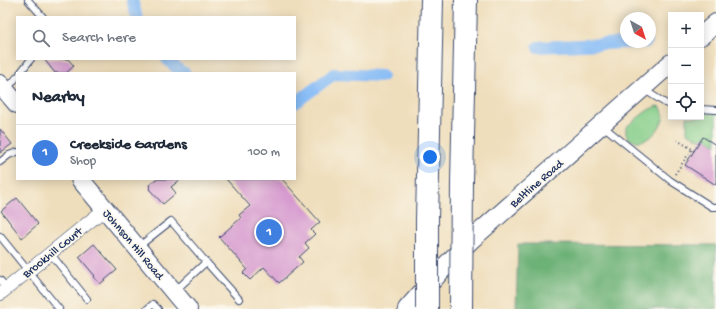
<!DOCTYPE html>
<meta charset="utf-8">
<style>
:root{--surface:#fff;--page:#f2f2f3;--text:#1f2937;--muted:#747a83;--line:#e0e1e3;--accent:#1f6fb2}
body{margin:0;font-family:"Gochi Hand",sans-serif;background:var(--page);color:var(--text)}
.controls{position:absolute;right:12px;top:12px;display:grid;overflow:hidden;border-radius:0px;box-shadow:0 2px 10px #0003}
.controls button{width:36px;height:36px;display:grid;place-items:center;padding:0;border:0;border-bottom:1px solid var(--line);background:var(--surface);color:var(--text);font:20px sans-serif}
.compass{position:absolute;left:620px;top:12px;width:36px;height:36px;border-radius:50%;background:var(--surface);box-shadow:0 2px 10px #0003;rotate:141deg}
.you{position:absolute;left:430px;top:157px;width:14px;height:14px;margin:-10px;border:3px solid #fff;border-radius:50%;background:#1a73e8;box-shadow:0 0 0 6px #1a73e833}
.badge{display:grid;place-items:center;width:26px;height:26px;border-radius:50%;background:var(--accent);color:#fff;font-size:13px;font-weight:700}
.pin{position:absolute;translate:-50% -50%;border:2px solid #fff;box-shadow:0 1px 4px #0006}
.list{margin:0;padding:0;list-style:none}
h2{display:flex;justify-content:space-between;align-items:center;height:52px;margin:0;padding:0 16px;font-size:17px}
h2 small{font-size:13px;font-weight:400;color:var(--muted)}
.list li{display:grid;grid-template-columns:26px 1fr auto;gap:12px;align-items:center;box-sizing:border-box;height:56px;padding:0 16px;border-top:1px solid var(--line)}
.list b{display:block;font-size:15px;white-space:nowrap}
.list p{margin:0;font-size:13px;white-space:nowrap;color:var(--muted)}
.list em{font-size:13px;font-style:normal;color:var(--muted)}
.icon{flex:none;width:22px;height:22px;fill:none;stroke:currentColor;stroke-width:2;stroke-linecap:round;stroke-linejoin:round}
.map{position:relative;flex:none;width:716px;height:309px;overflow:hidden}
.search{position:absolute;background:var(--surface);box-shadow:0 2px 10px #0003;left:16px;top:16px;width:280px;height:44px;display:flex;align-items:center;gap:10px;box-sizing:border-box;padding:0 14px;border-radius:0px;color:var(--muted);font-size:15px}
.panel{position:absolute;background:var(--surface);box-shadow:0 2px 10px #0003;left:16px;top:72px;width:280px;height:108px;border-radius:0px}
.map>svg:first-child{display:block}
.green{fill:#86ce8a;stroke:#507e74}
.forest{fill:#6cb176;stroke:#44706a}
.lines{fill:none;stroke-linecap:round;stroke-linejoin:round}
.canal{stroke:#87bcf6;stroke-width:12}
.building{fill:#d69acf}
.lane-casing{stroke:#3b496c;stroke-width:8}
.street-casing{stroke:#3b496c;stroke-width:14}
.secondary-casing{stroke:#3b496c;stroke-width:20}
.highway-casing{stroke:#3b496c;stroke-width:24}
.path{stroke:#3b496c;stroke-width:2;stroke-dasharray:1 3;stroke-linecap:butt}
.lane{stroke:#fff;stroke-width:6}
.street{stroke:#fff;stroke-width:13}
.secondary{stroke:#fff;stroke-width:18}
.highway{stroke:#fff;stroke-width:22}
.highway-bridge-casing{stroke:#3b496c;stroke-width:24;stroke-linecap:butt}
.highway-bridge{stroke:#fff;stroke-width:22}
.labels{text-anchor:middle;stroke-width:3.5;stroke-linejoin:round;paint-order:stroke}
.street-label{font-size:12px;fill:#1b2f5e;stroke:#fbf7ec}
</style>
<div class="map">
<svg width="716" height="309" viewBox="0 0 716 309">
<rect width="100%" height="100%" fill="#fbf7ec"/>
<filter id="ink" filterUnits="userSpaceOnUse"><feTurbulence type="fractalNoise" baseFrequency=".025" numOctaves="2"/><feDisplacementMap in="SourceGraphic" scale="8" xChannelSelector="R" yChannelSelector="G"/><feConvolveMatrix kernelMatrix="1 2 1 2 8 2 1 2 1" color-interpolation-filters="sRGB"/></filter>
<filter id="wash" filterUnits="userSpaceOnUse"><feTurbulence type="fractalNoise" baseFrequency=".012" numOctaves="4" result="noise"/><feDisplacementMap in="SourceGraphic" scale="16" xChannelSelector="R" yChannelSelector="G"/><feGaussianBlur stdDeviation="0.9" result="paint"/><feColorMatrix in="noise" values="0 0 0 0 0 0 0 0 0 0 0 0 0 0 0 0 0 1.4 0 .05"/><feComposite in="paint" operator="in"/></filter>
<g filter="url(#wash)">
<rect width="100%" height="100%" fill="#efdebc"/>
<!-- green -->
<path class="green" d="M 657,106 L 661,107 L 664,116 C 660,131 646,147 629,139 L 626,134 L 626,127 L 648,110 Z
M 701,113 L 716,113 L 716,145 L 704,137 L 701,140 L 687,133 L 687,117 L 701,117 Z"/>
<!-- forest -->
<path class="forest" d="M 518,244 L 716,245 L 716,309 L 516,309 Z"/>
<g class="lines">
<!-- canal -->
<path class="canal" d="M 132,0 L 137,17
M 538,47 L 646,42
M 167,59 L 180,71 L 185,73
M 295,103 L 334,74 L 382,76"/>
</g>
<g id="blocks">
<!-- building -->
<path class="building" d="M 44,59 L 68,59 L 74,66 L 66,73 L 55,73 Z
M 0,129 L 12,144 L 0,153 Z
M 703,137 L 716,145 L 716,185 L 685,165 Z
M 156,179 L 181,179 L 171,187 L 176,193 L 163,204 L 149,189 L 150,188 L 149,185 Z
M 226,179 L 282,179 L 320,222 L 311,230 L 315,234 L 305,243 L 309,248 L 299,257 L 303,262 L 279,283 L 264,267 L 250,280 L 243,273 L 247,269 L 219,237 L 241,218 L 239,215 L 250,206 Z
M 17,198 L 38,224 L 22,238 L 1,211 Z
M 94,244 L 117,270 L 100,284 L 94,277 L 95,276 L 79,257 Z"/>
</g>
</g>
<g filter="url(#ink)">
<use href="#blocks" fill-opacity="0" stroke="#3b496c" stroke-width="1"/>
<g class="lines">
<!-- lane casing -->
<g class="lane-casing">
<path id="lane" d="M 28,0 L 43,17
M 20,73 L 31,59
M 7,89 L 17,77
M 643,89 L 665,103 L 671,105
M 701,109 L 716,110
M 603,126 L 671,181 L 712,207 L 716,207
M 0,162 L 9,155 L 17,152
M 0,236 L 59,309
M 138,247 L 171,221 L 206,262 L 175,291
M 50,253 L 87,299
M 206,262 L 239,299
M 0,280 L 7,288
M 147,309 L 153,304 L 158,309"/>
</g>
<!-- street casing -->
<g class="street-casing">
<path id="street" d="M 0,294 L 105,209"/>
</g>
<!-- secondary casing -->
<g class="secondary-casing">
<path id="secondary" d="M 701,36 L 716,23
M 0,84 L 17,104
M 80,179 L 188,309
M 407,309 L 448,263 L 472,239 L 671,63"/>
</g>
<!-- highway casing -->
<g class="highway-casing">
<path id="highway" d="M 462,182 L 466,0
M 427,219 L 432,0"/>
</g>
<!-- path -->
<path class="path" d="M 677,140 L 692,149
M 675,174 L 692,149 L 694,151"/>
<!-- lane -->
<use href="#lane" class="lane"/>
<!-- street -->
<use href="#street" class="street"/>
<!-- secondary -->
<use href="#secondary" class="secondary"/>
<!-- highway -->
<use href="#highway" class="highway"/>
<!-- highway-bridge casing -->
<g class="highway-bridge-casing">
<path id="highway-bridge" d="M 427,309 L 427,219
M 461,309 L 462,182"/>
</g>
<!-- highway-bridge -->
<use href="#highway-bridge" class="highway-bridge"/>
</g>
</g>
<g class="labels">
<!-- street labels -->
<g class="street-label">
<text transform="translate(536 183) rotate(-41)" y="4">Beltline Road</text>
<text transform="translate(134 244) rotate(50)" y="4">Johnson Hill Road</text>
<text transform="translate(52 252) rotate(-39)" y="4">Brookhill Court</text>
</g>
</g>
</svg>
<div class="controls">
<button>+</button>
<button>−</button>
<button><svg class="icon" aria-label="locate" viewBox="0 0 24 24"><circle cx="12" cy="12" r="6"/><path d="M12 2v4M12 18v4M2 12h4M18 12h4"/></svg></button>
</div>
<svg class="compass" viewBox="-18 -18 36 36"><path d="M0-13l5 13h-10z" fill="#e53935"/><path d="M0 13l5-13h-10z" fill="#747a83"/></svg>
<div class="you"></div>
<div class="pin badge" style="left:269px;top:232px;background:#3f7fe0">1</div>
<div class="search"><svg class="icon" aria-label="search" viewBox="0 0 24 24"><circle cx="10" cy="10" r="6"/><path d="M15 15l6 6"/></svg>Search here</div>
<section class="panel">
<h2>Nearby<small></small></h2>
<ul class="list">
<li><span class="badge" style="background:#3f7fe0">1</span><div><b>Creekside Gardens</b><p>Shop</p></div><em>100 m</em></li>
</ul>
</section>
</div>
